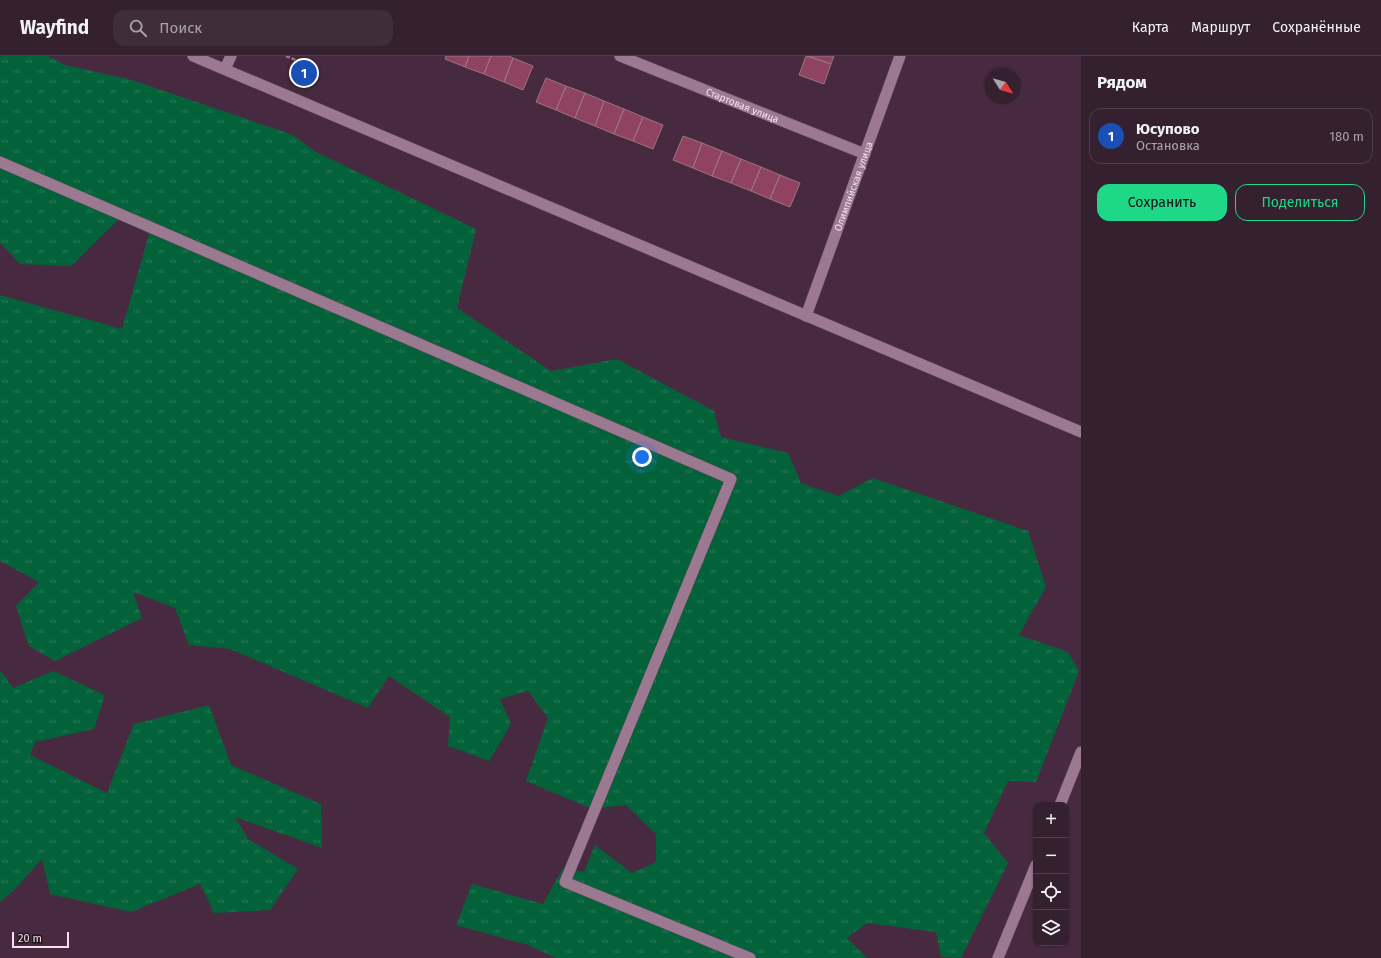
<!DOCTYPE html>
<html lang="ru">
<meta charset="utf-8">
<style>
:root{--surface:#352030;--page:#402d3c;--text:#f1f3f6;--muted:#aaa3ab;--line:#4f3e4c;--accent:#1fd887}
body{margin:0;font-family:"Fira Sans",sans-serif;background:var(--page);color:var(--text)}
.controls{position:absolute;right:12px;bottom:12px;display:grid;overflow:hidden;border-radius:8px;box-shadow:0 1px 3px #0004}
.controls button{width:36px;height:36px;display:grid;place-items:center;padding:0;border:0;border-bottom:1px solid var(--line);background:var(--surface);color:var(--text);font:20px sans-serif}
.compass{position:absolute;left:985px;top:12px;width:36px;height:36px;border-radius:50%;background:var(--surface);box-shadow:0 1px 3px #0004;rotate:127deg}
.scale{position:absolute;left:12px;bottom:10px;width:57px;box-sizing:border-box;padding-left:4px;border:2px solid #f3e0ed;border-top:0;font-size:11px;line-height:14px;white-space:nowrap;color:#f3e0ed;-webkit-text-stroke:3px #251822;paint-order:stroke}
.you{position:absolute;left:642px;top:401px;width:14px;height:14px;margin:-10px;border:3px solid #fff;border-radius:50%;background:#1a73e8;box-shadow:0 0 0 6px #1a73e833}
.badge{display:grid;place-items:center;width:26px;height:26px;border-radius:50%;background:var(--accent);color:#fff;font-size:13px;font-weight:700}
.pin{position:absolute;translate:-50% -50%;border:2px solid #fff;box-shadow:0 1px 4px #0006}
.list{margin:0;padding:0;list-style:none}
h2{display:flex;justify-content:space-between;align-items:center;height:52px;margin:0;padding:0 16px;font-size:17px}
h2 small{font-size:13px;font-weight:400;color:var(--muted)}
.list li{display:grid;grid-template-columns:26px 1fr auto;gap:12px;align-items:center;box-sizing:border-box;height:56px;margin:0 8px 8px;padding:0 8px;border:1px solid var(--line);border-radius:12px}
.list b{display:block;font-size:15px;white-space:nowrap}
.list p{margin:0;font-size:13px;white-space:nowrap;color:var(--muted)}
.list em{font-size:13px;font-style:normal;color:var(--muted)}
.actions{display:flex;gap:8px;padding:12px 16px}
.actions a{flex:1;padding:9px 0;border:1px solid var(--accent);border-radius:12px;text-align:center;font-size:14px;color:var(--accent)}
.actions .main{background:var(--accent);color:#111}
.icon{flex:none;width:22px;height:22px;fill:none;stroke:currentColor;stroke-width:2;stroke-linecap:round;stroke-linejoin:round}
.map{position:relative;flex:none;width:1081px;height:902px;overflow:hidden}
header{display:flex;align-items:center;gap:24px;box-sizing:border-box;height:56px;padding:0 20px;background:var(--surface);border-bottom:1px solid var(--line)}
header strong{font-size:19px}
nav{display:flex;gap:22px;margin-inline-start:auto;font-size:14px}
.search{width:280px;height:36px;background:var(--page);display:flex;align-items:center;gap:10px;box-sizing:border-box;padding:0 14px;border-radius:12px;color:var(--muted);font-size:15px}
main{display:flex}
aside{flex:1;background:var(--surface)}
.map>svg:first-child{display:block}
.grass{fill:url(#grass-tufts)}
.building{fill:#8f4361;stroke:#9c7381}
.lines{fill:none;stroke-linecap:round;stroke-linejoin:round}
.minor-casing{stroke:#60485a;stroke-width:12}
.tertiary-casing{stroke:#60485a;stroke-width:12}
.path{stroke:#91798b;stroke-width:2.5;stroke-dasharray:4 2;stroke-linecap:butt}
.minor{stroke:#9b7991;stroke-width:11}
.tertiary{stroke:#9b7991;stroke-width:11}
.labels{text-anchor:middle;stroke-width:3;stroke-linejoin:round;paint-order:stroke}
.street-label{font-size:10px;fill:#f3e0ed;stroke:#251822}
</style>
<header>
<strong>Wayfind</strong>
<div class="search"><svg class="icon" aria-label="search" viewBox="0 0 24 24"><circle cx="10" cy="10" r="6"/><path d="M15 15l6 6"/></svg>Поиск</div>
<nav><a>Карта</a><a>Маршрут</a><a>Сохранённые</a></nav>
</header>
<main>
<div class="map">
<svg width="1081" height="902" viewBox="0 0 1081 902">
<defs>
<pattern id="grass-tufts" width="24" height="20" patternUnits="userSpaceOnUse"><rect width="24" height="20" fill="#04623a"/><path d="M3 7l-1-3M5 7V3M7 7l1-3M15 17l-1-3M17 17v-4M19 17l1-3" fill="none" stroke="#297857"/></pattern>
</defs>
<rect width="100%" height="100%" fill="#472a40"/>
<!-- grass -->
<path class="grass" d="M 0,0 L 48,0 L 65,9 L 132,24 L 293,79 L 314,95 L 476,173 L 457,252 L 551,315 L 617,303 L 714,355 L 721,381 L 788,397 L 801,427 L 838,440 L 873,422 L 1028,475 L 1046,531 L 1019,579 L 1068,596 L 1079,615 L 1036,726 L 1008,725 L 984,777 L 1008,807 L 961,902 L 941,901 L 936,876 L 867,867 L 847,882 L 867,902 L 556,902 L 528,889 L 456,869 L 472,828 L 543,848 L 563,812 L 584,816 L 595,789 L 632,817 L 656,806 L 656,778 L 626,749 L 592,753 L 526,725 L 548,662 L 528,635 L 500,643 L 511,668 L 489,705 L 448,690 L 450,661 L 389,620 L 368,652 L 230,593 L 189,589 L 175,552 L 133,536 L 142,562 L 55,605 L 29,590 L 16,550 L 39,526 L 0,505 L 0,239 L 122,273 L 149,178 L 120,162 L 71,210 L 20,208 L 0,187 Z
M 0,614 L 13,632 L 53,615 L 105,639 L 94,673 L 35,686 L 30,699 L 107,737 L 134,668 L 209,649 L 231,709 L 321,748 L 322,792 L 235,761 L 248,783 L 298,813 L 270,854 L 214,857 L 200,828 L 131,856 L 50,838 L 42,803 L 15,833 L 0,846 Z"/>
<!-- building -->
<path class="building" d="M 446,0 L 469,0 L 465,11 L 445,3 Z
M 469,0 L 491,0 L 484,18 L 465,11 Z
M 491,0 L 509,0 L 513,2 L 504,26 L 484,18 Z
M 806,0 L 831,8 L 824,28 L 799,19 Z
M 808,0 L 834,0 L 831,8 Z
M 513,2 L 533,10 L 523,34 L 504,26 Z
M 546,22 L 566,30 L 556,54 L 536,46 Z
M 566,30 L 585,37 L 575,62 L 556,54 Z
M 585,37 L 604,45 L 595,70 L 575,62 Z
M 604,45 L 624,53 L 614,78 L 595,70 Z
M 624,53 L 643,61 L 633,85 L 614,78 Z
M 643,61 L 663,69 L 653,93 L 633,85 Z
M 683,80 L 702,87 L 693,112 L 673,104 Z
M 702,87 L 722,95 L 712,120 L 693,112 Z
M 722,95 L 741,103 L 731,127 L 712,120 Z
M 741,103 L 761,111 L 751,135 L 731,127 Z
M 761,111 L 780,119 L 770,143 L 751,135 Z
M 780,119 L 800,127 L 790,151 L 770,143 Z"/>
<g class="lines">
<!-- minor casing -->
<g class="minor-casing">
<g id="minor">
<path d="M 193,0 L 1081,376"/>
<path id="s1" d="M 620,0 L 865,98"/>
<path d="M 225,13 L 231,0"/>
<path d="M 0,106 L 731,423 L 565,826 L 750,902"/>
<path id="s2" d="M 806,260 L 900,0"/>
</g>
</g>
<!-- tertiary casing -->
<g class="tertiary-casing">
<path id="tertiary" d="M 1060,749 L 1081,696
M 998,902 L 1036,809"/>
</g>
<!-- path -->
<path class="path" d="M 286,0 L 308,9 L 304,17"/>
<!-- minor -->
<use href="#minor" class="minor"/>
<!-- tertiary -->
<use href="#tertiary" class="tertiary"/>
</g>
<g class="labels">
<!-- street labels -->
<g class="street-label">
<text dy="4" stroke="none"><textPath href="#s1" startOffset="132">Стартовая улица</textPath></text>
<text dy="4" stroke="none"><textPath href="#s2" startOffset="138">Олимпийская улица</textPath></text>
</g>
</g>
</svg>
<div class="controls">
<button>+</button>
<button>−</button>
<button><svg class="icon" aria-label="locate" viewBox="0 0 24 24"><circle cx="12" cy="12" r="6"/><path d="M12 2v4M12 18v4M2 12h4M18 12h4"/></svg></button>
<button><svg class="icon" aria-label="layers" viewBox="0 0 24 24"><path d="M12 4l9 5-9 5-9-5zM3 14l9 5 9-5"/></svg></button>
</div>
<svg class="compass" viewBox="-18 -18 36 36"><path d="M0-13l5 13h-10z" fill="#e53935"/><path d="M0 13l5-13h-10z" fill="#aaa3ab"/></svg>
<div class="scale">20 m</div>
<div class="you"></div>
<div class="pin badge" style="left:304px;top:17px;background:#1a4fb4">1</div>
</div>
<aside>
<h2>Рядом<small></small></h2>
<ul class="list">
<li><span class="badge" style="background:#1a4fb4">1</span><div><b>Юсупово</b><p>Остановка</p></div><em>180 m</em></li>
</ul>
<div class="actions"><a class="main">Сохранить</a><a>Поделиться</a></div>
</aside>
</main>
